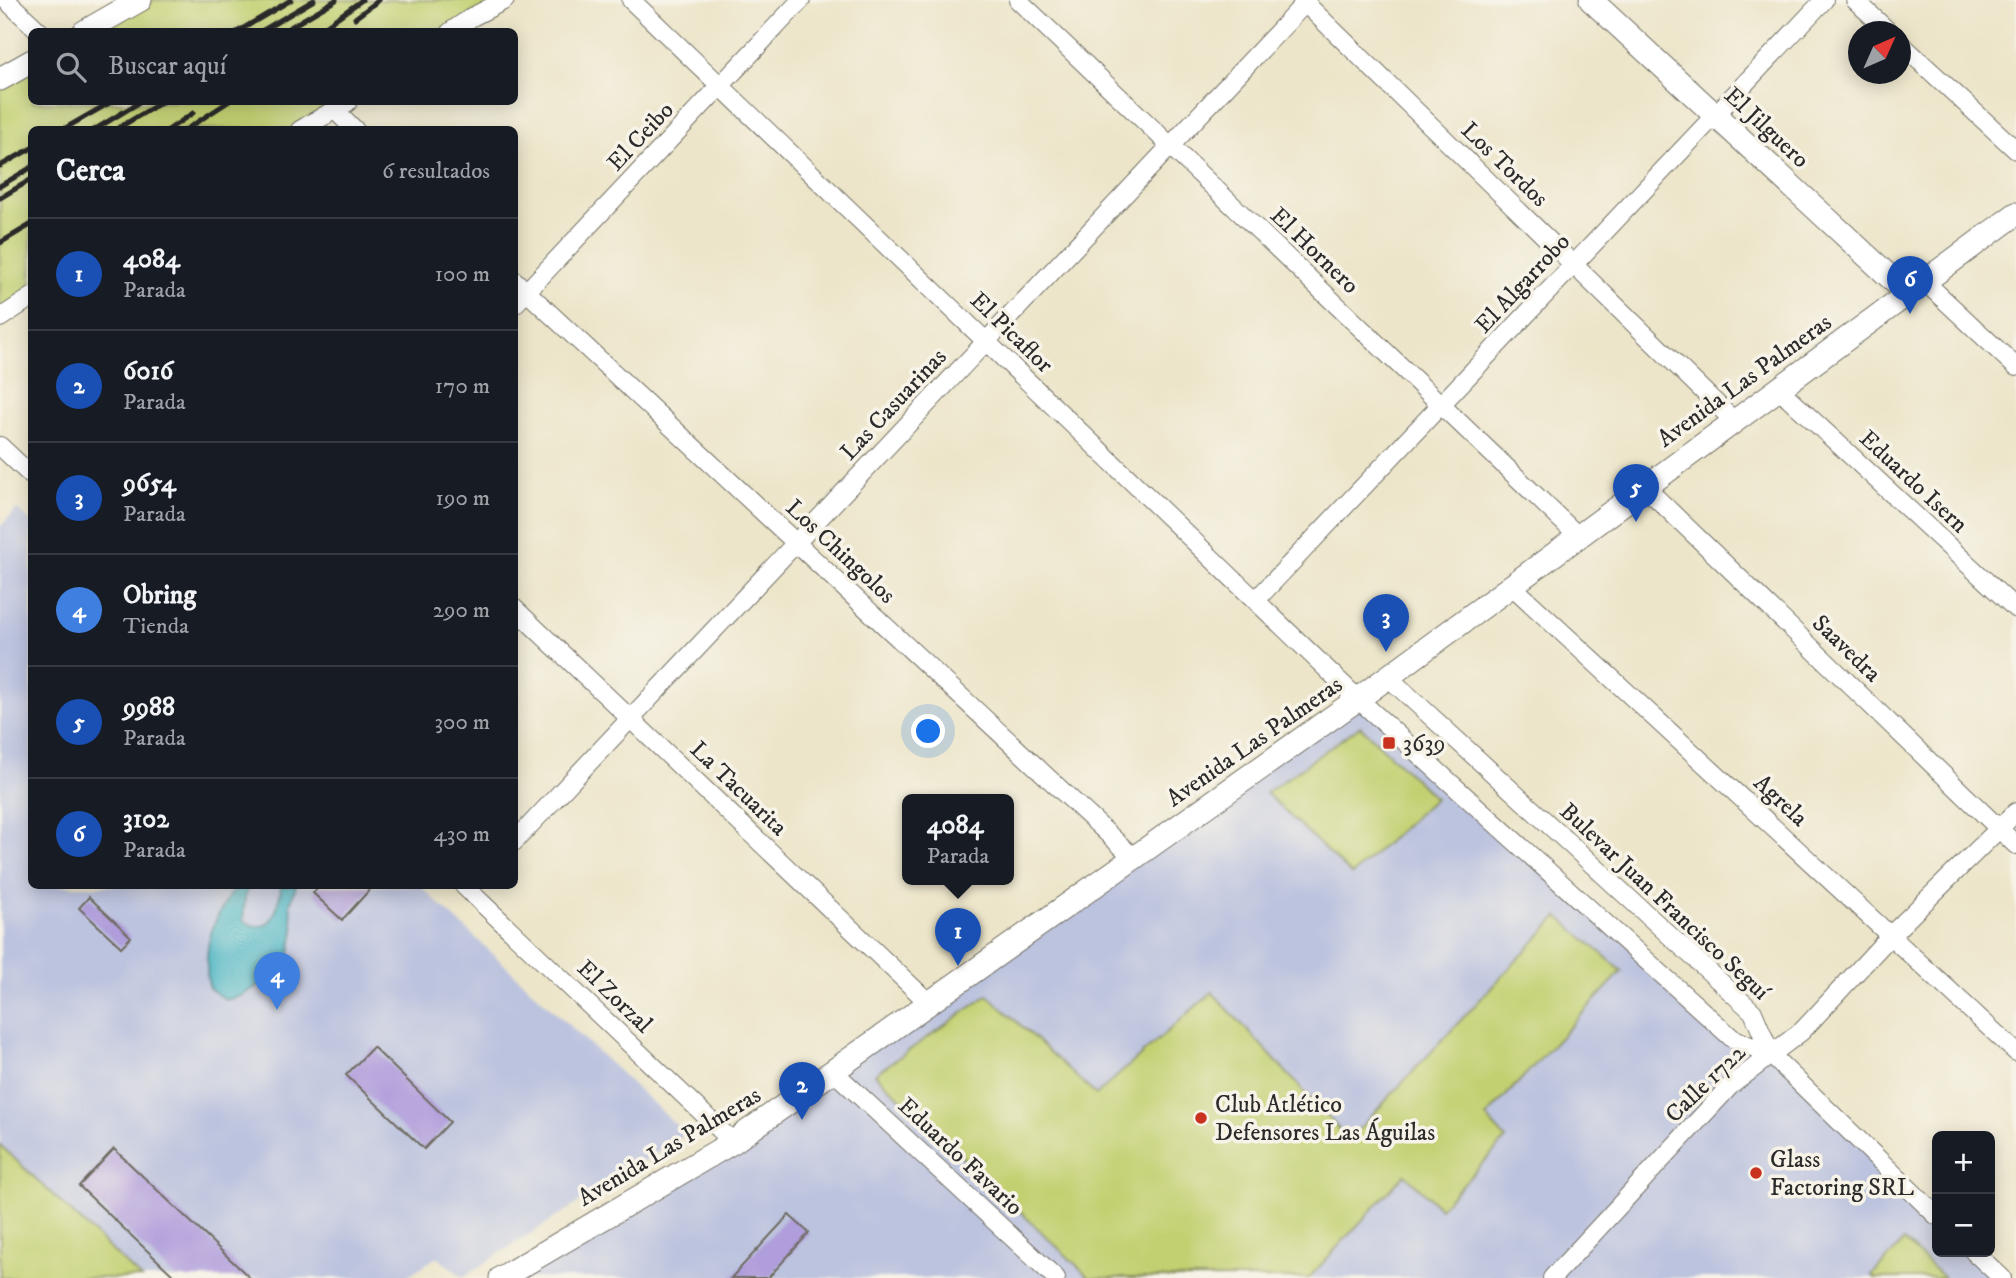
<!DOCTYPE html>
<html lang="es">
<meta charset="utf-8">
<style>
:root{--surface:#171b24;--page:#242831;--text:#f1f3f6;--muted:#9ea1a6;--line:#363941;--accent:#c8321e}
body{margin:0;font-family:"IM FELL DW Pica",serif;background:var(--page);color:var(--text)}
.controls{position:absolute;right:21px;bottom:21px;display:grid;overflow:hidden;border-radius:10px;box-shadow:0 4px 18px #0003}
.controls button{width:63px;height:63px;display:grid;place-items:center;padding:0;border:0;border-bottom:2px solid var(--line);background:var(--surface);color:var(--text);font:35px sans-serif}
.compass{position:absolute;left:1848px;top:21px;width:63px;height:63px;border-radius:50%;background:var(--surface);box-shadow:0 4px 18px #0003;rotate:45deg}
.you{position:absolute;left:929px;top:732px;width:24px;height:24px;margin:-18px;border:5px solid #fff;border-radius:50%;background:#1a73e8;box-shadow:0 0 0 10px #1a73e833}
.badge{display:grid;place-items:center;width:46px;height:46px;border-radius:50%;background:var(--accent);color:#fff;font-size:23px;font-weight:700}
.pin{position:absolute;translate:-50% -58px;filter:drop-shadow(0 2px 4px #0008)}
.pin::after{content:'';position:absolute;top:37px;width:24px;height:21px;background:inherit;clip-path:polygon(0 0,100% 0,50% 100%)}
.popup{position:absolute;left:902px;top:794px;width:112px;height:91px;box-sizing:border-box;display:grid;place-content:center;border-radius:10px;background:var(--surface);filter:drop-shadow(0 2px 5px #0005);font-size:23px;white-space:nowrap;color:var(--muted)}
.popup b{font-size:26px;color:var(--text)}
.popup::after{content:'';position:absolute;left:50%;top:100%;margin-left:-14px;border:14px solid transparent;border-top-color:var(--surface)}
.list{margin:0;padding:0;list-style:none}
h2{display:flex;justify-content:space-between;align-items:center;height:91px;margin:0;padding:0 28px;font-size:30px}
h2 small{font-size:23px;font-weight:400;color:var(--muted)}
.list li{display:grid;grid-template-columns:46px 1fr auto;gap:21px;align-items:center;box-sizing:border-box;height:112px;padding:0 28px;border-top:2px solid var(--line)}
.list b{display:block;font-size:26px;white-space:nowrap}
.list p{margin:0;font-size:23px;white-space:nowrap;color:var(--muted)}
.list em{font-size:23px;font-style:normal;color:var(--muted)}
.icon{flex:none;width:38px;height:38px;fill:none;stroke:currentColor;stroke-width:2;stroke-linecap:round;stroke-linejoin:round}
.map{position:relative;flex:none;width:2016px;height:1278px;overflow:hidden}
.search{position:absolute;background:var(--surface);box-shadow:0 4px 18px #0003;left:28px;top:28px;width:490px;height:77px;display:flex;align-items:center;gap:18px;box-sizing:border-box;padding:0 24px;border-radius:10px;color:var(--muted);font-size:26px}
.panel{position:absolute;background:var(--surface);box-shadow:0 4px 18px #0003;left:28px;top:126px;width:490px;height:763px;border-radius:10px}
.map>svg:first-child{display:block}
.industrial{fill:#bcc3de}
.green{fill:#c3d071;stroke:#777e4e;stroke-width:2}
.water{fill:#47b4c3;stroke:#397077;stroke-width:2}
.building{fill:#b09ddb}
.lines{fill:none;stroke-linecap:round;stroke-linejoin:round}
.minor-casing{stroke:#6f6c62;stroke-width:20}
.major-casing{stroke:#6f6c62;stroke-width:25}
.minor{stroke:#fff;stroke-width:18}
.major{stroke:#fff;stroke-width:23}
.rail{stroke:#2b2b2b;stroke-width:5}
.poi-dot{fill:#c8321e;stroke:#f7f3e8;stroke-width:2.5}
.labels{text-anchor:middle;stroke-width:7;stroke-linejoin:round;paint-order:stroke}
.street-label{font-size:24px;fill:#2b2b2b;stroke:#f7f3e8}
.poi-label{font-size:24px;fill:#2b2b2b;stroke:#f7f3e8;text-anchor:start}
</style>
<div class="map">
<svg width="2016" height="1278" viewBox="0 0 2016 1278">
<rect width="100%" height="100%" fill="#f7f3e8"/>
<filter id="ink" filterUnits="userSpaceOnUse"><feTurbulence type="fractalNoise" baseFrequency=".0143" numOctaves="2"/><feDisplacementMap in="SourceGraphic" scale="14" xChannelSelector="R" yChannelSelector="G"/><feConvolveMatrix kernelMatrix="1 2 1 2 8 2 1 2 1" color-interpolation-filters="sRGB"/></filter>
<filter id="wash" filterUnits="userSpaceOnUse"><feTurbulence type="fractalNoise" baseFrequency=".00686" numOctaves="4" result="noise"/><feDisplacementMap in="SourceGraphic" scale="28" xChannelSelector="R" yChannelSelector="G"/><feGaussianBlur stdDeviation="1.57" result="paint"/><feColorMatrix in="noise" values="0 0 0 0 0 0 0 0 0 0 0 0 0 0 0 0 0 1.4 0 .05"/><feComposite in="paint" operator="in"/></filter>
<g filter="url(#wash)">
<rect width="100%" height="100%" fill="#ece5c9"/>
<!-- industrial -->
<path class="industrial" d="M 17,509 L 31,522 L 32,886 L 420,886 L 686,1134 L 463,1277 L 437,1257 L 404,1278 L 141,1278 L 0,1145 L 0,527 Z
M 1358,699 L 1732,1038 L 1771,1055 L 1937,1216 L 1937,1252 L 1974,1252 L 2002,1278 L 501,1278 L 733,1142 Z"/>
<!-- green -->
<path class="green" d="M 140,0 L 505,0 L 450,31 L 84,32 Z
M 31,61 L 32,102 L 348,102 L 300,129 L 32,130 L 31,297 L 0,318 L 0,79 Z
M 1360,726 L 1435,798 L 1352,875 L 1266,793 Z
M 1558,916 L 1622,971 L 1486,1117 L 1506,1139 L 1440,1208 L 1405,1174 L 1309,1278 L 1090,1278 L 875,1074 L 988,995 L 1096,1095 L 1212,992 L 1349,1140 Z
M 0,1145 L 141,1278 L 0,1278 Z
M 1904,1241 L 1944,1278 L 1875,1278 L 1872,1275 Z"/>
<!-- water -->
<path class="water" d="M 236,886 L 250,886 L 245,897 L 243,920 C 270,940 279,909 281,886 L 296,886 L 290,904 L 294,931 L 288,963 L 267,981 L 241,996 L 226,1000 L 209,988 C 202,946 212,920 236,886 Z"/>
<g id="blocks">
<!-- building -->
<path class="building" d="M 320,886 L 373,886 L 342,920 L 313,893 Z
M 89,897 L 131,937 L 121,947 L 79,908 Z
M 373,1047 L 450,1122 L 424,1149 L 346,1075 Z
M 114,1149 L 250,1278 L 176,1278 L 79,1186 Z
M 789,1215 L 809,1233 L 768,1278 L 731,1278 Z"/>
</g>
</g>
<g filter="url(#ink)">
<use href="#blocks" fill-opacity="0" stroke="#6f6c62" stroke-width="2"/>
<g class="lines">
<!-- minor casing -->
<g class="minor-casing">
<path id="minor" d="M 6,0 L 40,32
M 631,0 L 1358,699 L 1732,1038 L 1771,1055 L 1937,1216
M 1018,0 L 1578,536
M 1302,0 L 1734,421
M 1855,0 L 1889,32
M 450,32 L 472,17 L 505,0
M 1900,43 L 2016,150
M 335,110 L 355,130
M 300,130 L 348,102
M 514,280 L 1134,858
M 1924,281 L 2016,367
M 514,305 L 801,0
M 0,318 L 32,297
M 1778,388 L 2016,609
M 0,446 L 32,476
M 1645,487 L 2016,845
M 1511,585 L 2016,1052
M 1256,600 L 1824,0
M 514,608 L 929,1003
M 1388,677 L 1753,1012 L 1771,1055
M 514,842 L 1308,0
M 464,886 L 733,1142
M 833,1071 L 1056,1278
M 1974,1252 L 2002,1278
M 1552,1278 L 1730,1086 L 1802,1031 L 1891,935 L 2016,812"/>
</g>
<!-- major casing -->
<g class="major-casing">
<path id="major" d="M 1591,0 L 1907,293
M 84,32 L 140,0
M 0,79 L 32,61
M 501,1278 L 733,1142 L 1358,699 L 2016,214"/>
</g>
<!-- minor -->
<use href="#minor" class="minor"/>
<!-- major -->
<use href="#major" class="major"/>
<!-- rail -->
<path class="rail" d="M 355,18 L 379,0
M 237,32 L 291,0
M 260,32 L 314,0
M 282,32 L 336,0
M 317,32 L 362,0
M 62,130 L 111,102
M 94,130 L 140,102
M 115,130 L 162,102
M 168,130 L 193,113
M 185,130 L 228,102
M 0,166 L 32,148
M 0,186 L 32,167
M 0,198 L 32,179
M 0,243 L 32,224"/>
</g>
</g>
<!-- markers -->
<g class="poi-dot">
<rect x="1382" y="736" width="14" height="14" rx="3.5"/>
<circle cx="1201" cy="1118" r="7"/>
<circle cx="1756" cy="1173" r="7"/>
</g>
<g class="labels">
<!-- street labels -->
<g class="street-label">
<text transform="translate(1767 127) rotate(43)" y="8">El Jilguero</text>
<text transform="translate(640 136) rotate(-47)" y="8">El Ceibo</text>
<text transform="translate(1505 164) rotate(44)" y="8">Los Tordos</text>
<text transform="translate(1315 250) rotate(44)" y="8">El Hornero</text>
<text transform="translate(1522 283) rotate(-47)" y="8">El Algarrobo</text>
<text transform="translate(1012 332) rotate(44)" y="8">El Picaflor</text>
<text transform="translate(1744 380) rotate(-36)" y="8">Avenida Las Palmeras</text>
<text transform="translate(893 404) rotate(-47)" y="8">Las Casuarinas</text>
<text transform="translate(1914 481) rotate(43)" y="8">Eduardo Isern</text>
<text transform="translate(841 551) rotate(43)" y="8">Los Chingolos</text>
<text transform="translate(1847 648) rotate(44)" y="8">Saavedra</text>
<text transform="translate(1254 741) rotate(-35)" y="8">Avenida Las Palmeras</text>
<text transform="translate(739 788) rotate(44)" y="8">La Tacuarita</text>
<text transform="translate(1781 800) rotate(43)" y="8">Agrela</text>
<text transform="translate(1665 901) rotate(43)" y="8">Bulevar Juan Francisco Seguí</text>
<text transform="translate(615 996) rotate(44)" y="8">El Zorzal</text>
<text transform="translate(1705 1083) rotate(-44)" y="8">Calle 1722</text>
<text transform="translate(669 1146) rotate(-31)" y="8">Avenida Las Palmeras</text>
<text transform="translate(961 1156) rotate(43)" y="8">Eduardo Favario</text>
</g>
<!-- poi labels -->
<g class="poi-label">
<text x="1403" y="751">3639</text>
<text x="1215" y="1112">Club Atlético<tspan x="1215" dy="28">Defensores Las Águilas</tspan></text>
<text x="1770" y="1167">Glass<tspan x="1770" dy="28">Factoring SRL</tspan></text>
</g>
</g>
</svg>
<div class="controls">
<button>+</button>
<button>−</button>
</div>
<svg class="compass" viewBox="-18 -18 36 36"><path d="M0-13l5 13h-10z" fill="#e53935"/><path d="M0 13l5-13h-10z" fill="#9ea1a6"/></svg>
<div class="you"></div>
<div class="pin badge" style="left:958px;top:966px;background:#1a4fb4">1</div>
<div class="popup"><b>4084</b>Parada</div>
<div class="pin badge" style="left:802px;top:1120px;background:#1a4fb4">2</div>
<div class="pin badge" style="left:1386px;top:652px;background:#1a4fb4">3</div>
<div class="pin badge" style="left:277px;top:1010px;background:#3f7fe0">4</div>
<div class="pin badge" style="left:1636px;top:522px;background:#1a4fb4">5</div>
<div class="pin badge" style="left:1910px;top:314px;background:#1a4fb4">6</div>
<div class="search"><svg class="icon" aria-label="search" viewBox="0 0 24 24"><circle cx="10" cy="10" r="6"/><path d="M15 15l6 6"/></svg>Buscar aquí</div>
<section class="panel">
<h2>Cerca<small>6 resultados</small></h2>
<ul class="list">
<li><span class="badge" style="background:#1a4fb4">1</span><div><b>4084</b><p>Parada</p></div><em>100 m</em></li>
<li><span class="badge" style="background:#1a4fb4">2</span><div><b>6016</b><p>Parada</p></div><em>170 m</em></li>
<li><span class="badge" style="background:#1a4fb4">3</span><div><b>9654</b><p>Parada</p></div><em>190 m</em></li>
<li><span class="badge" style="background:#3f7fe0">4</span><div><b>Obring</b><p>Tienda</p></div><em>290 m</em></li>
<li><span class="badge" style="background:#1a4fb4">5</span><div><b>9988</b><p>Parada</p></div><em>300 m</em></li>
<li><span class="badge" style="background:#1a4fb4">6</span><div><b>3102</b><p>Parada</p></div><em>430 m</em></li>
</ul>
</section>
</div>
